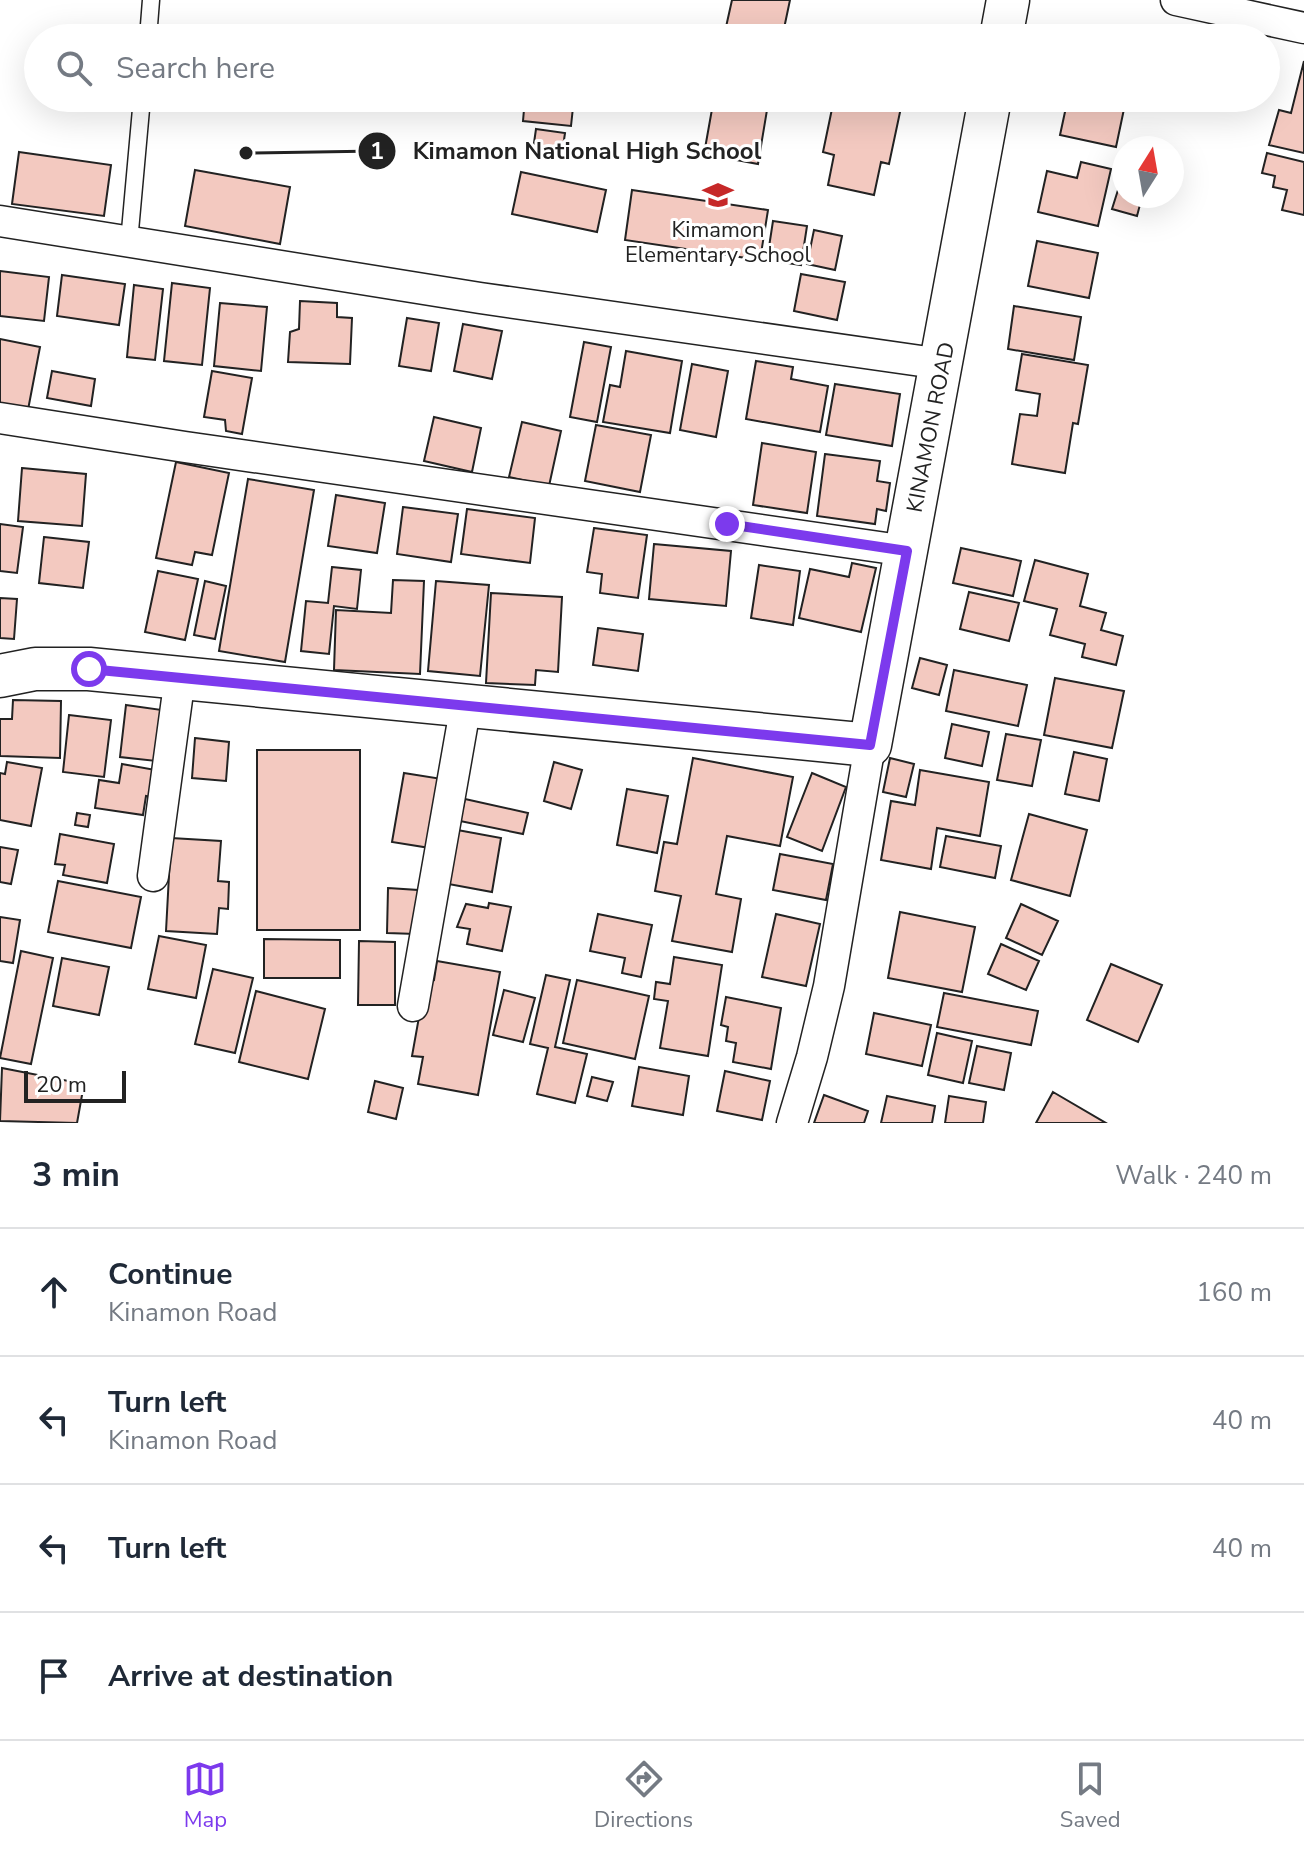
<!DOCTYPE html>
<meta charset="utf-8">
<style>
:root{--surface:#fff;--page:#f2f2f3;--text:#1f2937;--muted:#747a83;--line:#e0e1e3;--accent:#7c3aed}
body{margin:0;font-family:"Nunito Sans",sans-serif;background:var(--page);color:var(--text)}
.compass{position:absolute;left:1112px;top:136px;width:72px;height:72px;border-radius:50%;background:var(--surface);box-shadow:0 8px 32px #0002;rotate:11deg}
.scale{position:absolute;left:24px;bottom:20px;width:102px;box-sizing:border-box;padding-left:8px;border:4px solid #222;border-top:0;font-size:22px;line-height:28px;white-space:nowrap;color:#222;-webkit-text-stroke:6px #fff;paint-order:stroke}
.stop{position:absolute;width:24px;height:24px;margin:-18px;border:6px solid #7c3aed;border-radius:50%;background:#fff}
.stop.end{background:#7c3aed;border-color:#fff;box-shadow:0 2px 8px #0008}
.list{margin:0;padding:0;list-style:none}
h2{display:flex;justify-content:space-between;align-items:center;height:104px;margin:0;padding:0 32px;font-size:34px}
h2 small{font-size:26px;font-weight:400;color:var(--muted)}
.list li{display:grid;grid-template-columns:52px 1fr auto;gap:24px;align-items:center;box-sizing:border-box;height:128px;padding:0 32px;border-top:2px solid var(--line)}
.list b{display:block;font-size:30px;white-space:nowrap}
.list p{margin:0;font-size:26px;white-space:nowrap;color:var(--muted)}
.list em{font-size:26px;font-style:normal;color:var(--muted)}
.icon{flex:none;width:44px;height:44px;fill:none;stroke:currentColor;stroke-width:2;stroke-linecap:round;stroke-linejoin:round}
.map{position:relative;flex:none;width:1304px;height:1123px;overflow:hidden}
.search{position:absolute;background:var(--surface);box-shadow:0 8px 32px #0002;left:24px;right:24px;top:24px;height:88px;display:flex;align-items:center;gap:20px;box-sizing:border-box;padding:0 28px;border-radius:44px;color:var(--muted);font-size:30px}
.sheet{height:616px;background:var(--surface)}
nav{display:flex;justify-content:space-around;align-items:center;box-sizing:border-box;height:112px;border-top:2px solid var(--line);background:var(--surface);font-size:22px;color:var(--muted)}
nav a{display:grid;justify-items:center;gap:4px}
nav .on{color:var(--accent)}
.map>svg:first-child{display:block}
.building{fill:#f3c9c0;stroke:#222;stroke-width:2}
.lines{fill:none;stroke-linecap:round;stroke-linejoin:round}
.lane-casing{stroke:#222;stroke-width:19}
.street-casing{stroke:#222;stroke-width:33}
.secondary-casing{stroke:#222;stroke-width:45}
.lane{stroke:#fff;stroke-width:16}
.street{stroke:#fff;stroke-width:30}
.secondary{stroke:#fff;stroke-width:42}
.route{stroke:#7c3aed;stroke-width:10}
.labels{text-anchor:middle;stroke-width:6;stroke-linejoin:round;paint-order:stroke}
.poi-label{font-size:22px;fill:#222;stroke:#fff}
.street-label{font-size:22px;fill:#222;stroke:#fff}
.leader{fill:none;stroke:#222;stroke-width:3}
.callout-dot{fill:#222;stroke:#fff;stroke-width:3}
.mark-label{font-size:24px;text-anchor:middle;font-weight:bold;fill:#fff}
.callout-label{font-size:24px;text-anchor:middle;font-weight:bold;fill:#222;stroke:#fff;stroke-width:6;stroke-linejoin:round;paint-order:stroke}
</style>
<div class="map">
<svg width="1304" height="1123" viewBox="0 0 1304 1123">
<rect width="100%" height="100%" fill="#fff"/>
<!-- building -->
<path class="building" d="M 732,0 L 790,0 L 782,38 L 726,27 Z
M 1304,61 L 1304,153 L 1269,145 L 1279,110 L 1291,113 Z
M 525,98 L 574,98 L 571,126 L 523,121 Z
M 714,98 L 769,98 L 758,164 L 704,154 Z
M 854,98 L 903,98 L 889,164 L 881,162 L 874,195 L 828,185 L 834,155 L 823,152 L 833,104 L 852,108 Z
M 1068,98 L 1124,109 L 1116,147 L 1060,135 Z
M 1120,98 L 1149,98 L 1147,107 L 1119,100 Z
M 536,129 L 565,133 L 562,154 L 533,150 Z
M 19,152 L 111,165 L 104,216 L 12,204 Z
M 1267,153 L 1304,162 L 1304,215 L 1282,210 L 1287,190 L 1273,187 L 1275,176 L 1262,173 Z
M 1081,162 L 1111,169 L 1098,226 L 1038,212 L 1047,171 L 1077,178 Z
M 195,170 L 290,187 L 280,244 L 185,226 Z
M 521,172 L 606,190 L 597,232 L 512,214 Z
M 632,190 L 768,210 L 760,260 L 625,240 Z
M 1118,190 L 1124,192 L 1124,196 L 1142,197 L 1137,216 L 1112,209 Z
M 773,221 L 807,226 L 801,265 L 767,260 Z
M 814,230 L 842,236 L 835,270 L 807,264 Z
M 1037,241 L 1098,253 L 1089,298 L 1028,286 Z
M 0,271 L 49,277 L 44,321 L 0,316 Z
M 801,274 L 845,282 L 837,320 L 794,311 Z
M 62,275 L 125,284 L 119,325 L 57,316 Z
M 172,283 L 210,288 L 202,365 L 164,361 Z
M 134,285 L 163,289 L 155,360 L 127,357 Z
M 300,301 L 337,303 L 337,317 L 352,318 L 350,364 L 288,362 L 290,332 L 299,329 Z
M 220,303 L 267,307 L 261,371 L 214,366 Z
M 1014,306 L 1081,317 L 1074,360 L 1008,349 Z
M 407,318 L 439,323 L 431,371 L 399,366 Z
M 463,324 L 502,331 L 492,379 L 454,371 Z
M 0,339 L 40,347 L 27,415 L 0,410 Z
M 584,342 L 611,347 L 597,422 L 570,417 Z
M 626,351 L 682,361 L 670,433 L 603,422 L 610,385 L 620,387 Z
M 1022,354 L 1088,365 L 1078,424 L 1073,423 L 1065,473 L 1012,464 L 1020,414 L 1037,416 L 1040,394 L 1016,390 Z
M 756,361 L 793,367 L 791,379 L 828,386 L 820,432 L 746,419 Z
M 692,364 L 728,371 L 716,437 L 680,430 Z
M 52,371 L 95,379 L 91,406 L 47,398 Z
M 212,371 L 252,378 L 242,434 L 226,431 L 225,420 L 204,417 Z
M 835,384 L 900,394 L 892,446 L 826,435 Z
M 434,417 L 481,428 L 472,472 L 424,461 Z
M 522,422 L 561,431 L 549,486 L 509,477 Z
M 596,425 L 651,435 L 640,492 L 585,481 Z
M 762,443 L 816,452 L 807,513 L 753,505 Z
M 825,454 L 880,461 L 877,481 L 890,483 L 886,511 L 877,509 L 875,524 L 817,516 Z
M 176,462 L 229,473 L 212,555 L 195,552 L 192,565 L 156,558 Z
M 22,468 L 86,474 L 82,526 L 18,521 Z
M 248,479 L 314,490 L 285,662 L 219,651 Z
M 336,495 L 385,503 L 377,553 L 328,546 Z
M 403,507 L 458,514 L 451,562 L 397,554 Z
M 467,509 L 535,518 L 530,563 L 461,554 Z
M 0,524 L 23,527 L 17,573 L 0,571 Z
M 594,528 L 647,535 L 638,598 L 600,593 L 602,574 L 587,572 Z
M 44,537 L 89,542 L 83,588 L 39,583 Z
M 654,544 L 731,551 L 726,606 L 649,599 Z
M 961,548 L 1021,561 L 1013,596 L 953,583 Z
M 1035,560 L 1088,574 L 1080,606 L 1106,613 L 1101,630 L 1123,636 L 1116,665 L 1082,657 L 1085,644 L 1050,635 L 1057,609 L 1024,601 Z
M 852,563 L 876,568 L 861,632 L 799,618 L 810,569 L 849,577 Z
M 759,565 L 800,571 L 793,625 L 751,618 Z
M 332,567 L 361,570 L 357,609 L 334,606 L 329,654 L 301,651 L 306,601 L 328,603 Z
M 158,571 L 198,579 L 185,640 L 145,632 Z
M 393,580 L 424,581 L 420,674 L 334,670 L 336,610 L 391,613 Z
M 205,581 L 226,586 L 215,639 L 194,635 Z
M 436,581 L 489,585 L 480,676 L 428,671 Z
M 969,592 L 1019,603 L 1009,641 L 960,629 Z
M 491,593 L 562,597 L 558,672 L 536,670 L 535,685 L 486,683 Z
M 0,598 L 17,599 L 14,639 L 0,638 Z
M 598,628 L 643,634 L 638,671 L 593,665 Z
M 920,658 L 947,665 L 939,695 L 912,688 Z
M 954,670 L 1027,685 L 1018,726 L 946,711 Z
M 1055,678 L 1124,691 L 1112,748 L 1044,735 Z
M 13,700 L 61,701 L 60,758 L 0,756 L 0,719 L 12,719 Z
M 126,705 L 162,710 L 156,761 L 120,757 Z
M 69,715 L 111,720 L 104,777 L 63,772 Z
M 952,724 L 989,732 L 982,766 L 945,758 Z
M 1006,734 L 1041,740 L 1032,786 L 997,780 Z
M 195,738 L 229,742 L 226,781 L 192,778 Z
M 257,750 L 360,750 L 360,930 L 257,930 Z
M 1074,752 L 1107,759 L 1099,801 L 1065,794 Z
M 693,758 L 793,777 L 780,846 L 727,836 L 716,894 L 741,899 L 732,952 L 672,941 L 681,896 L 655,891 L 664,842 L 677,844 Z
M 890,758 L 914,764 L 906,797 L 883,792 Z
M 7,762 L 42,768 L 31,826 L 0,820 L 0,773 L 5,774 Z
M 554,762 L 582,770 L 571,809 L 544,801 Z
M 122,764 L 161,771 L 157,798 L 146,796 L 143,815 L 95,808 L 99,780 L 119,783 Z
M 920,770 L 989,782 L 980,836 L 937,828 L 931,869 L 881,860 L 891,801 L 915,805 Z
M 404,773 L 442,779 L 430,848 L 392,842 Z
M 812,773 L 846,787 L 822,851 L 787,837 Z
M 627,789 L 668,796 L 657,853 L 617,845 Z
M 465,799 L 528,813 L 523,834 L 460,821 Z
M 77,813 L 90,815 L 88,827 L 75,825 Z
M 1029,814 L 1087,830 L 1070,896 L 1011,880 Z
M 452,829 L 501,838 L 492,892 L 443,883 Z
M 60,834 L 114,844 L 107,883 L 63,875 L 65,865 L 55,864 Z
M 946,836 L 1001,846 L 995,878 L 940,867 Z
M 171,838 L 221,841 L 218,881 L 229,882 L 228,909 L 219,908 L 217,934 L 166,931 Z
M 0,847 L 18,850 L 11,884 L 0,882 Z
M 780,854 L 833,864 L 826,900 L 773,890 Z
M 58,881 L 141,897 L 131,948 L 48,932 Z
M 388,888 L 418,890 L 416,934 L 387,933 Z
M 489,903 L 511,907 L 502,951 L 467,944 L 470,929 L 457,927 L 466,904 L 488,908 Z
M 1021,904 L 1058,921 L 1042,955 L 1006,938 Z
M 900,912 L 975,927 L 962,992 L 888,978 Z
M 598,914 L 652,925 L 641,977 L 622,973 L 625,958 L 590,951 Z
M 776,914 L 820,924 L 806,986 L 762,977 Z
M 0,917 L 20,920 L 13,963 L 0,961 Z
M 159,936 L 206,945 L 196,998 L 148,989 Z
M 264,939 L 340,940 L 340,978 L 264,978 Z
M 359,941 L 395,942 L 395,1005 L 358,1005 Z
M 1001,944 L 1039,961 L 1026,990 L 988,974 Z
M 21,951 L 53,958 L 31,1064 L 0,1058 Z
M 674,957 L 722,965 L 708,1056 L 660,1048 L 668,1001 L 654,999 L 656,982 L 670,984 Z
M 62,958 L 109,967 L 99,1015 L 53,1006 Z
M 437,961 L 500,972 L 478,1095 L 418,1084 L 423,1057 L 412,1056 L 426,978 L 434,980 Z
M 1111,964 L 1162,985 L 1138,1042 L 1087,1020 Z
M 213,969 L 253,978 L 235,1053 L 195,1044 Z
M 546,975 L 570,980 L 555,1047 L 587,1054 L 575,1103 L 537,1094 L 548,1048 L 530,1044 Z
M 577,980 L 649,996 L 635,1059 L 563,1043 Z
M 504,990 L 535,998 L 523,1042 L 493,1035 Z
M 256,991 L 325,1009 L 308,1079 L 239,1062 Z
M 944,993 L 1038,1011 L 1031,1045 L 937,1027 Z
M 726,997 L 781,1008 L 771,1069 L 733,1062 L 736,1043 L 726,1041 L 728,1027 L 721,1025 Z
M 874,1013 L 931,1025 L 922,1066 L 866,1054 Z
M 937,1033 L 972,1041 L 963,1083 L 928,1075 Z
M 977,1046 L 1011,1053 L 1004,1090 L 969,1083 Z
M 639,1067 L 689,1076 L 683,1115 L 632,1106 Z
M 2,1068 L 84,1084 L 77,1123 L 0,1121 Z
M 725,1071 L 770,1081 L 762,1120 L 717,1111 Z
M 592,1077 L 613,1082 L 607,1101 L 587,1096 Z
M 375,1081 L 403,1088 L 396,1119 L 368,1112 Z
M 1053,1092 L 1106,1123 L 1036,1123 Z
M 824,1095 L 868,1111 L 864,1123 L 814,1123 Z
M 887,1096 L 935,1106 L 932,1123 L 881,1123 Z
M 949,1096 L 986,1102 L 983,1123 L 945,1123 Z"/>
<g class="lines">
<!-- lane casing -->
<g class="lane-casing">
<path id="lane" d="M 148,38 L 151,0
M 129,242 L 142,98"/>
</g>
<!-- street casing -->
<g class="street-casing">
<path id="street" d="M 1176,0 L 1304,28
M 0,221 L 480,298 L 942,364
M 0,418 L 185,447 L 907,551
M 153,876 L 180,677
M 413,1006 L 466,704
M 792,1123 L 812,1057 L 829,986 L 870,745"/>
</g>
<!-- secondary casing -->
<g class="secondary-casing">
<path id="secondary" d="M 1001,38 L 1008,0
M 0,676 L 35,669 L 89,669 L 870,745 L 990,98"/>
</g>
<!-- lane -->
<use href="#lane" class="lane"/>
<!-- street -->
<use href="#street" class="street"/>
<!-- secondary -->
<use href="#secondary" class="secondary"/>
</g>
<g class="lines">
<!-- route -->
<path class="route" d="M 89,669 L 870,745 L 907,551 L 727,524"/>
</g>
<!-- icons -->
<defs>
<g id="school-bare" transform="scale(2.4)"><path d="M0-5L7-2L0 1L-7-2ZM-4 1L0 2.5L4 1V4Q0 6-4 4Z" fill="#c62828" stroke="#fff" stroke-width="2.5" paint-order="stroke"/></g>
</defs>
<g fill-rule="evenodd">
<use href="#school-bare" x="718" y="195"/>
</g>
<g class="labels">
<!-- poi labels -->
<g class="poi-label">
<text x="718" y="237">Kimamon<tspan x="718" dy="25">Elementary School</tspan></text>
</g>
<!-- street labels -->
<g class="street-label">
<text transform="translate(930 427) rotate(-79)" y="8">KINAMON ROAD</text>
</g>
</g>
<!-- callouts -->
<path class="leader" d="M246 153L377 151"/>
<g class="callout-dot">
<circle cx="246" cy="153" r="8"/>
<circle cx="377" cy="151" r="20"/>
</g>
<g class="mark-label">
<text x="377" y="159">1</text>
</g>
<g class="callout-label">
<text x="587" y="159">Kimamon National High School</text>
</g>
</svg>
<svg class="compass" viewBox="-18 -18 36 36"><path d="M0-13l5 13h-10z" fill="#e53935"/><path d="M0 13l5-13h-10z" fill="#747a83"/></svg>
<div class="scale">20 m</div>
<div class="stop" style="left:89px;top:669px"></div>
<div class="stop end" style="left:727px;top:524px"></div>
<div class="search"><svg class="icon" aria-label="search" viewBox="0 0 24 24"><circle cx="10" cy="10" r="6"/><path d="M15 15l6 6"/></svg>Search here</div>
</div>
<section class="sheet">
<h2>3 min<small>Walk · 240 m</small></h2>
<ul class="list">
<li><svg class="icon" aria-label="ahead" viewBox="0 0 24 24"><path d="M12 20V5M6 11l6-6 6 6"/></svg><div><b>Continue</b><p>Kinamon Road</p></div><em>160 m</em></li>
<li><svg class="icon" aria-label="left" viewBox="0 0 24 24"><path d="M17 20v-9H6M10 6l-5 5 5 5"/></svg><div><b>Turn left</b><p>Kinamon Road</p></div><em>40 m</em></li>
<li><svg class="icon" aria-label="left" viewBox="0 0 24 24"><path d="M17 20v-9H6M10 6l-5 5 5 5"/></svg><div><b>Turn left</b></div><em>40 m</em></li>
<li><svg class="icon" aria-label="arrive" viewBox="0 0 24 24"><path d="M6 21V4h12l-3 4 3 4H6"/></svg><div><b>Arrive at destination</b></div></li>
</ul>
</section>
<nav>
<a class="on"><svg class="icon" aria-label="map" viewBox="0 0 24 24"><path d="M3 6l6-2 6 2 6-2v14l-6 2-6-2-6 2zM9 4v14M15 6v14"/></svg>Map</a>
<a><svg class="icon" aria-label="directions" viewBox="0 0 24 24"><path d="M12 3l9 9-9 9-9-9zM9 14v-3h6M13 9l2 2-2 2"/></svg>Directions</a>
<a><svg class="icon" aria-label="saved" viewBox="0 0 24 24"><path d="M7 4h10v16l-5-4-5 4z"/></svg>Saved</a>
</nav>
